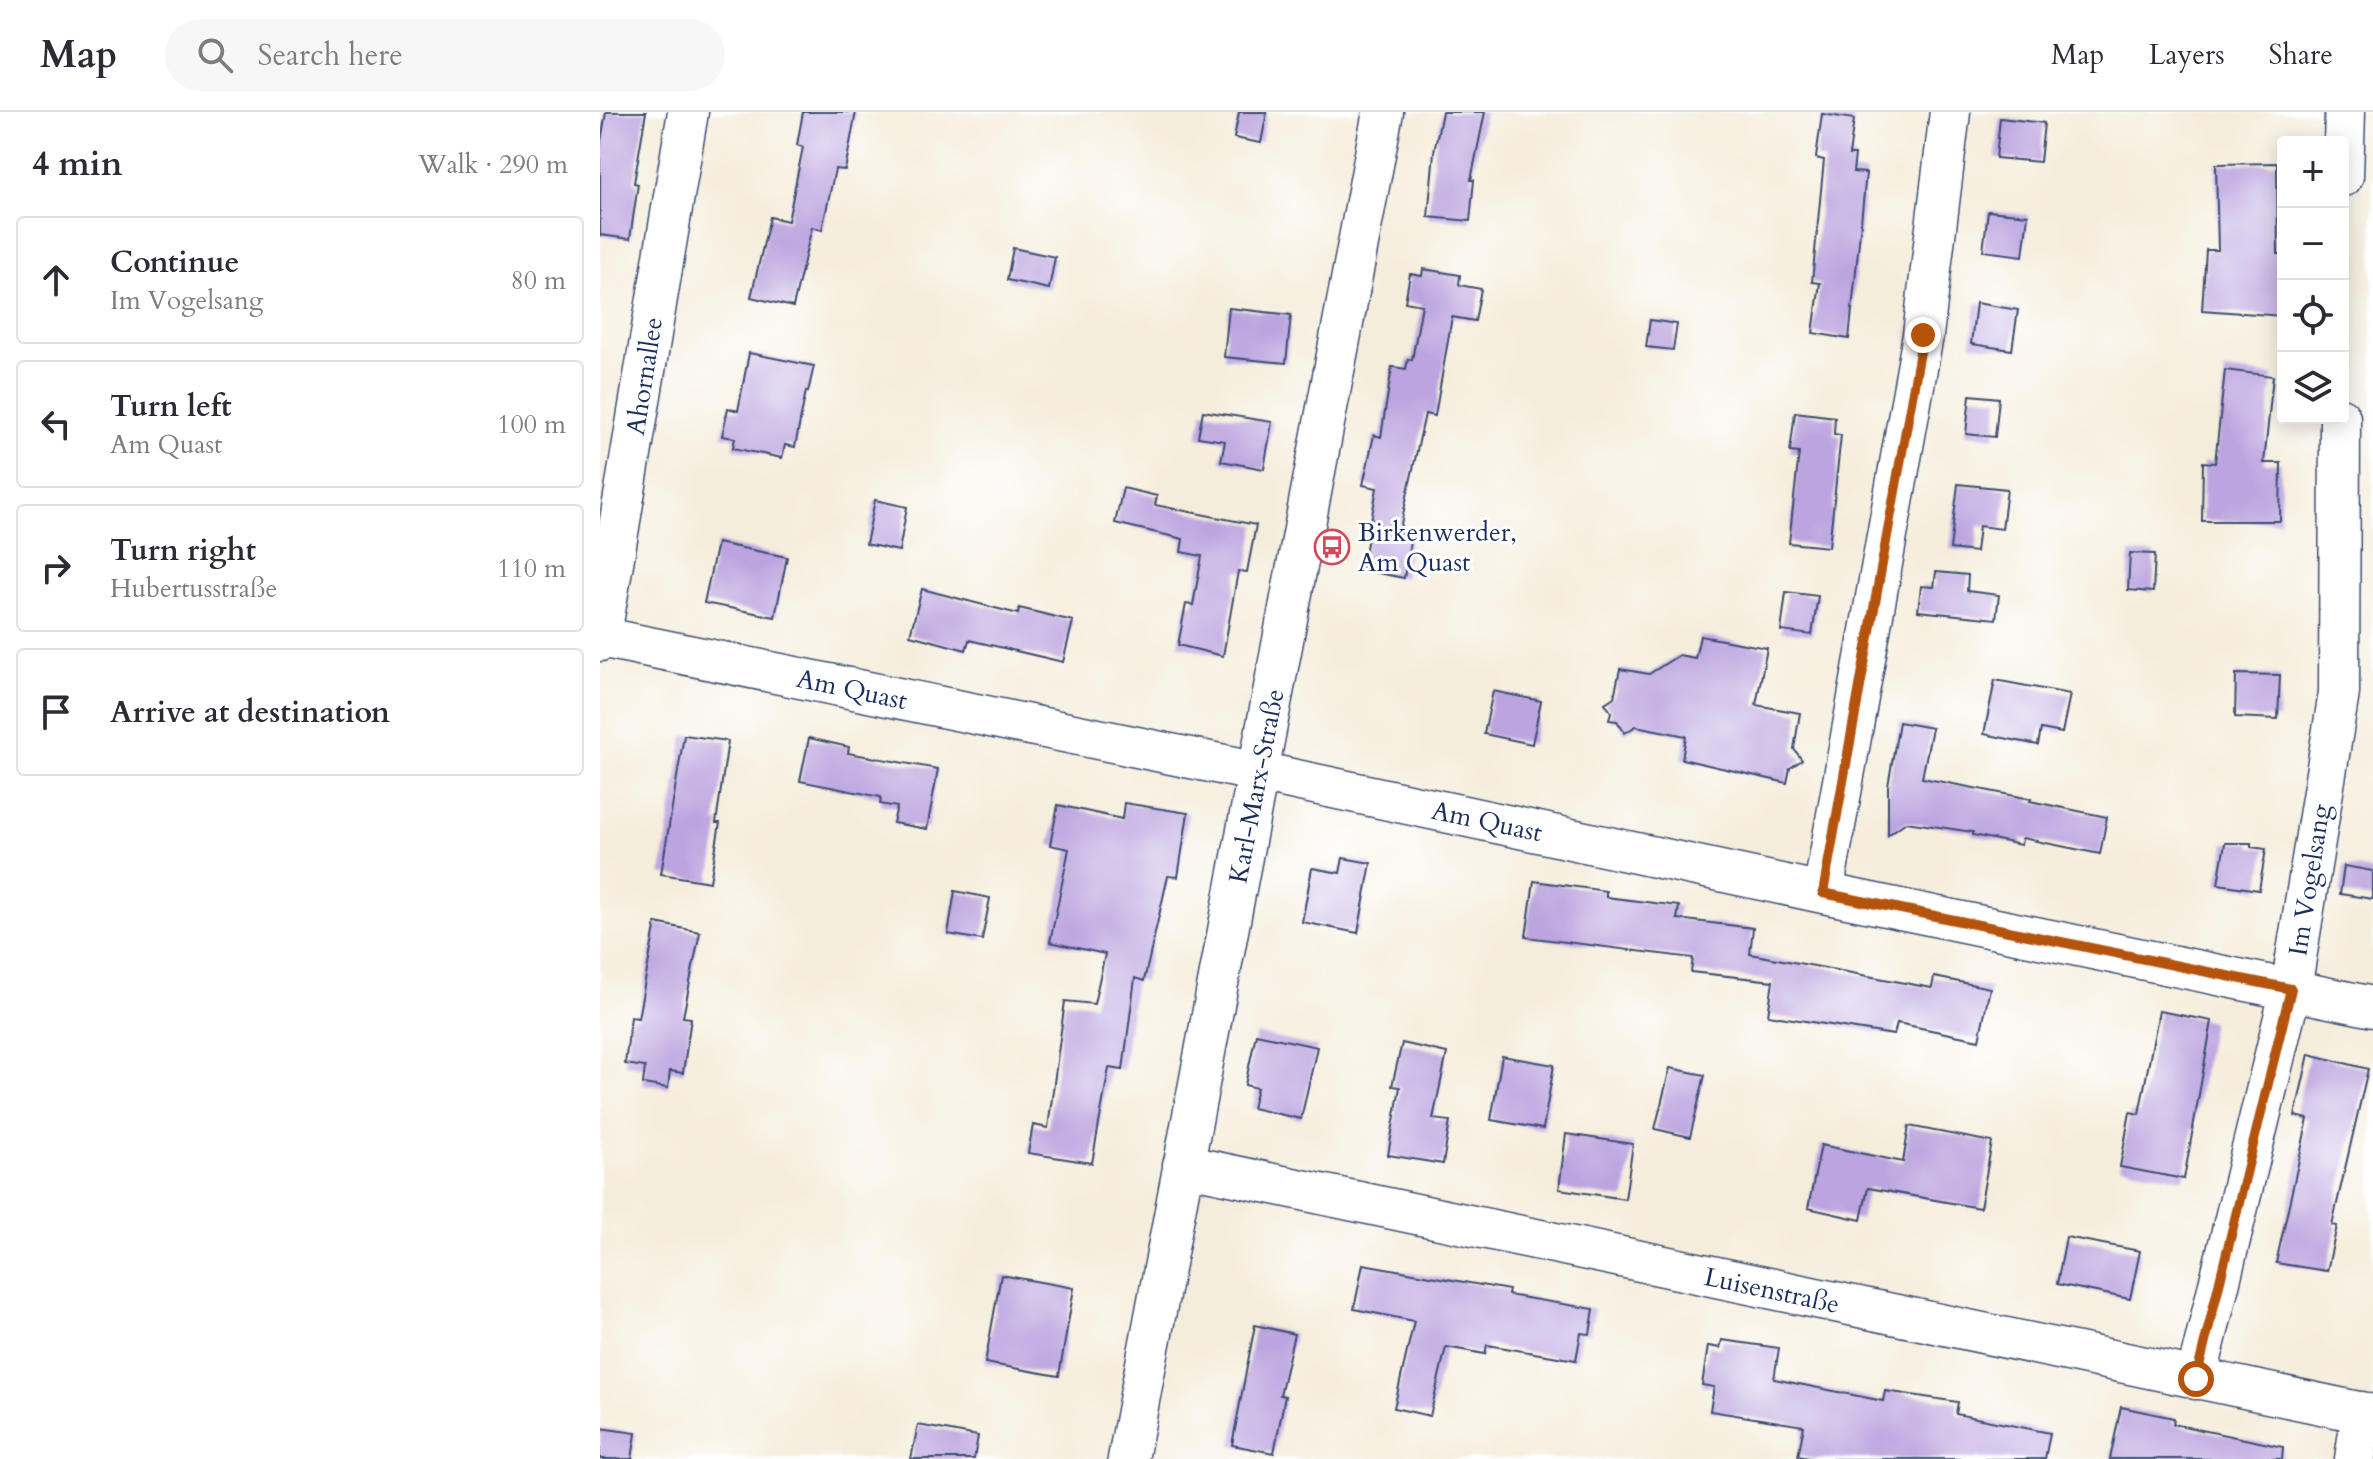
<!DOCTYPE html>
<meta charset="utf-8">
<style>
:root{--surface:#fff;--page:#f7f7f7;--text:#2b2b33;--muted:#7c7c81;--line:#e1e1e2}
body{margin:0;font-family:Cardo,serif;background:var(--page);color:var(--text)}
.controls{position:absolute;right:24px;top:24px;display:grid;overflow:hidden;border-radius:8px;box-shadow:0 4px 20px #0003}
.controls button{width:72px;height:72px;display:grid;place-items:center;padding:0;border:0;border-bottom:2px solid var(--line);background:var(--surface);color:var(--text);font:40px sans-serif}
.stop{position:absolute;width:24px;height:24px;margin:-18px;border:6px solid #b45309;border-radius:50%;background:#fff}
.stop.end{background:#b45309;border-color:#fff;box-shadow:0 2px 8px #0008}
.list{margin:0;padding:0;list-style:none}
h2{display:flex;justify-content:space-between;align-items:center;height:104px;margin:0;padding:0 32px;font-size:34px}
h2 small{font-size:26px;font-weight:400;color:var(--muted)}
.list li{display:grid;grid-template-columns:52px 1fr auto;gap:24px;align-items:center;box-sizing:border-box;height:128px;margin:0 16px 16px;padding:0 16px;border:2px solid var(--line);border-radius:8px}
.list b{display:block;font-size:30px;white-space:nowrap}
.list p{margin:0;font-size:26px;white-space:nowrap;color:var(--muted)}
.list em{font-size:26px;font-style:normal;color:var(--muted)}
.icon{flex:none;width:44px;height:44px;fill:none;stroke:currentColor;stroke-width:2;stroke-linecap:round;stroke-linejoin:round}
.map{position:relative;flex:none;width:1773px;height:1347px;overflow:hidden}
header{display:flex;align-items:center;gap:48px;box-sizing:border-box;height:112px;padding:0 40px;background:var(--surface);border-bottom:2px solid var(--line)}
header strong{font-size:38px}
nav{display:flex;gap:44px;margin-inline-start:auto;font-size:28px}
.search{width:560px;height:72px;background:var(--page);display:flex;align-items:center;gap:20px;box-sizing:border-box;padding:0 28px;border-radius:44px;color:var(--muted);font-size:30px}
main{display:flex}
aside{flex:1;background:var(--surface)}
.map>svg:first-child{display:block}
.building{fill:#bba4df}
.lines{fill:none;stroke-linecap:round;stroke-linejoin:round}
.minor-casing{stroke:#3c4c71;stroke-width:43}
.minor{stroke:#fff;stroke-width:40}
.route{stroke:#b45309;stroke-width:10}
.labels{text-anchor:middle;stroke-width:6;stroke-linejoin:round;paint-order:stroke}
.street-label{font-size:26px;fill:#1b2f5e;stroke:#fff}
.poi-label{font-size:26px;fill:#1b2f5e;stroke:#fff;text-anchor:start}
</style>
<header>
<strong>Map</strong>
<div class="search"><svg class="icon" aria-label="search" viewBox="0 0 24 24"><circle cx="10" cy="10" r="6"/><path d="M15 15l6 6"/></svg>Search here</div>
<nav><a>Map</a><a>Layers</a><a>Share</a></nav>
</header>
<main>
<aside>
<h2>4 min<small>Walk · 290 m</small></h2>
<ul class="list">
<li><svg class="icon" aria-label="ahead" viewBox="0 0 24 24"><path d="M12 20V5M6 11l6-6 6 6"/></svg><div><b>Continue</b><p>Im Vogelsang</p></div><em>80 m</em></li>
<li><svg class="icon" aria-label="left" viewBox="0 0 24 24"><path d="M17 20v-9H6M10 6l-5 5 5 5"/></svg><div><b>Turn left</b><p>Am Quast</p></div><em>100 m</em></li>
<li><svg class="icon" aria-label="right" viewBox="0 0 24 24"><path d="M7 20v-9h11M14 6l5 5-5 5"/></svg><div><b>Turn right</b><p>Hubertusstraße</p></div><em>110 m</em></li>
<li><svg class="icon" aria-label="arrive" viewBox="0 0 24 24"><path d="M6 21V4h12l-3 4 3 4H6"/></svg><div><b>Arrive at destination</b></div></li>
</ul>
</aside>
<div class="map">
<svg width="1773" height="1347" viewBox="0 0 1773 1347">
<rect width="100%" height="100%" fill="#fff"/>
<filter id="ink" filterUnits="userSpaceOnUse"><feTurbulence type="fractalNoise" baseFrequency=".0125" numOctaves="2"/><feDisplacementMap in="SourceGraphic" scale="16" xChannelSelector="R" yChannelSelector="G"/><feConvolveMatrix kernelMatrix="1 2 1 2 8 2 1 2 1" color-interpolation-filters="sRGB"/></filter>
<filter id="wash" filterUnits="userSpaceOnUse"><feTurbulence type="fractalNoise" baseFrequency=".006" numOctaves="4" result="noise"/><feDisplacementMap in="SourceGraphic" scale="32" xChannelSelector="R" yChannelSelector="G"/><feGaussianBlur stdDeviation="1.8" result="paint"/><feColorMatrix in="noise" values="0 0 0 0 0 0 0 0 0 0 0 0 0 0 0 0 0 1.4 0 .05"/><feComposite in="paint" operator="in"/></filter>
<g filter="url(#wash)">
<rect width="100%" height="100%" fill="#f5eddb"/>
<g id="blocks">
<!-- building -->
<path class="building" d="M 6,0 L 46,0 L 34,71 L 38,72 L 30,127 L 0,123 L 0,35 Z
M 203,0 L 256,0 L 245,58 L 235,57 L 222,118 L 212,115 L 193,195 L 151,185 L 170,105 L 188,109 L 203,35 L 197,33 Z
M 639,0 L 667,0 L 661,31 L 634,26 Z
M 842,0 L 885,0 L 871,68 L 874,68 L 870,109 L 828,105 L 834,40 Z
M 1222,2 L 1254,7 L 1249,43 L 1255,43 L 1253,60 L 1266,61 L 1249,227 L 1213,221 L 1220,171 L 1212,170 L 1224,48 L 1216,46 Z
M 1400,6 L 1444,11 L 1440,50 L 1396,46 Z
M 1677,51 L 1678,142 L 1683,142 L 1683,204 L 1602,198 L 1606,138 L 1618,138 L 1616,52 Z
M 1388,99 L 1428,103 L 1423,144 L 1383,139 Z
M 413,136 L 455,145 L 449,177 L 407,168 Z
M 823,157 L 860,163 L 859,173 L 881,177 L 875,209 L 852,205 L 835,304 L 825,302 L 799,421 L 811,423 L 804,466 L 762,458 L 777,376 L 763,373 L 774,323 L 781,325 L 792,255 L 806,257 L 808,247 L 812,248 L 822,193 L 805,190 L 810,162 L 822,164 Z
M 1376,191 L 1418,198 L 1412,238 L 1371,232 Z
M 629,196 L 691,203 L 686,251 L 624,245 Z
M 1050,208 L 1077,212 L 1073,238 L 1046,235 Z
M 149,241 L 214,254 L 208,280 L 206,279 L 195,335 L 185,333 L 182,346 L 133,336 L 135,326 L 122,324 L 128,296 L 138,299 Z
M 1625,258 L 1673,264 L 1664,351 L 1681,351 L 1680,409 L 1602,409 L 1603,350 L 1615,351 Z
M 1370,283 L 1399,286 L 1395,325 L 1366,322 Z
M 603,299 L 672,310 L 664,357 L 621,349 L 625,329 L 598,325 Z
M 1195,300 L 1235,305 L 1234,322 L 1241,323 L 1229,435 L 1189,431 L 1199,341 L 1190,340 Z
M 1358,372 L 1407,377 L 1402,417 L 1379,414 L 1376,440 L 1350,437 Z
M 523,376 L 557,384 L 555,393 L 656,413 L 647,460 L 638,459 L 623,544 L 578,533 L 586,492 L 593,493 L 602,444 L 581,440 L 583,427 L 515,411 Z
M 275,388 L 307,395 L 299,439 L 266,432 Z
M 117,431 L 187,445 L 175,505 L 104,491 Z
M 1530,441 L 1555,442 L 1553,480 L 1528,478 Z
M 1336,460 L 1368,463 L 1367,479 L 1399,483 L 1396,507 L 1318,499 L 1321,474 L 1334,475 Z
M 322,477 L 418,502 L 419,496 L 473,509 L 463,550 L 369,528 L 366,538 L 310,523 Z
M 1186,480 L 1218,484 L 1212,523 L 1181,519 Z
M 1100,524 L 1167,536 L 1156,593 L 1200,601 L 1194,637 L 1202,648 L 1190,656 L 1187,671 L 1082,647 L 1086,624 L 1036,614 L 1025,621 L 1017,609 L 1009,608 L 1011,600 L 1005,591 L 1014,585 L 1020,557 L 1049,562 L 1079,543 L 1095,546 Z
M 1636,562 L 1680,563 L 1678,607 L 1635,605 Z
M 1395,568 L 1470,582 L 1462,621 L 1441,617 L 1438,633 L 1384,622 Z
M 893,579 L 941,589 L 932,632 L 884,622 Z
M 1299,610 L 1332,616 L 1322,666 L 1431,687 L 1430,689 L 1507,705 L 1500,742 L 1422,726 L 1421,733 L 1373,723 L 1373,720 L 1306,710 L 1288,723 L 1288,674 Z
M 84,623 L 128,629 L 116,711 L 120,711 L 110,770 L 61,762 Z
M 209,626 L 249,635 L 248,641 L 338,657 L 327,717 L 293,711 L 297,695 L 280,692 L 281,685 L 200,669 Z
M 524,691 L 588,701 L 578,765 L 568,764 L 544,869 L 535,866 L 523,958 L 509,956 L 492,1051 L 428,1041 L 433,1013 L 448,1016 L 465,889 L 494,892 L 505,842 L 450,830 L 469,737 L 450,733 L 458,693 L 522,707 Z
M 1625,731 L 1651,731 L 1651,735 L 1666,737 L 1659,778 L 1618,772 Z
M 743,746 L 771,751 L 758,821 L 702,810 L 712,756 L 740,761 Z
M 1744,754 L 1773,759 L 1773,787 L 1740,782 Z
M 934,769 L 1006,779 L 1006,785 L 1079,794 L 1077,807 L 1153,816 L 1150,842 L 1332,876 L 1334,865 L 1390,876 L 1379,928 L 1297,911 L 1294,923 L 1168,903 L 1173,869 L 1091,860 L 1093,846 L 926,825 Z
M 355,779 L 390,786 L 382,828 L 348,822 Z
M 56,811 L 100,820 L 83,905 L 91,906 L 83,961 L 70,959 L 68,976 L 43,972 L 45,955 L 25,952 L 31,905 L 38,906 Z
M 1559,899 L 1612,909 L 1584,1067 L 1520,1055 L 1530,1000 L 1539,1002 Z
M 656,922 L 717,935 L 701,1007 L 652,996 L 657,976 L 645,973 Z
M 802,931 L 847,941 L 833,1007 L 850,1009 L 843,1052 L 788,1043 L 800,975 L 792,974 Z
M 1709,942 L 1768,957 L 1732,1113 L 1737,1114 L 1727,1159 L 1676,1151 L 1708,1007 L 1695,1004 Z
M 902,944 L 954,953 L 943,1017 L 891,1008 Z
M 1070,956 L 1105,963 L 1090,1025 L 1055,1017 Z
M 1309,1014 L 1392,1030 L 1380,1096 L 1268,1076 L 1261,1108 L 1208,1096 L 1221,1033 L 1303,1050 Z
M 966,1022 L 1033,1032 L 1025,1087 L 959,1077 Z
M 1466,1125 L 1540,1139 L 1530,1187 L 1457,1172 Z
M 763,1152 L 909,1178 L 908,1183 L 994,1197 L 990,1222 L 981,1221 L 976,1248 L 887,1233 L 885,1242 L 846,1235 L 830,1304 L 794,1296 L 814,1209 L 754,1197 Z
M 401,1163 L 474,1176 L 459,1264 L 385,1251 Z
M 655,1213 L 694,1222 L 680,1283 L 685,1284 L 674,1341 L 632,1333 Z
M 1122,1228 L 1179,1236 L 1174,1267 L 1283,1289 L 1285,1279 L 1358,1290 L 1356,1302 L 1450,1321 L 1445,1347 L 1214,1347 L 1198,1344 L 1204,1314 L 1110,1299 L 1114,1275 L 1102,1273 L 1108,1234 L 1120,1236 Z
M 1521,1295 L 1574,1306 L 1573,1312 L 1683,1335 L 1682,1347 L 1510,1347 Z
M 318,1313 L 378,1324 L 374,1347 L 311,1347 Z
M 0,1316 L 36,1321 L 32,1347 L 0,1347 Z"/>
</g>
</g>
<g filter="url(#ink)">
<use href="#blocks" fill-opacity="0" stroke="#3c4c71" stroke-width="2"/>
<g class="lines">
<!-- minor casing -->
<g class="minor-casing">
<path id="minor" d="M 1743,64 L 1745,0
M 0,525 L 659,660 L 1223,781 L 1773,895
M 0,529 L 88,0
M 1223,781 L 1323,223 L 1350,0
M 583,1053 L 1773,1303
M 1596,1267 L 1691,877 L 1739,581 L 1740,306
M 528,1347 L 783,0
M 1755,1347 L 1762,1300"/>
</g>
<!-- minor -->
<use href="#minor" class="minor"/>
</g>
</g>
<g class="lines" filter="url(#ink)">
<!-- route -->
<path class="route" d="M 1323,223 L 1223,781 L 1691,877 L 1596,1267"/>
</g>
<!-- icons -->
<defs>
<g id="bus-ring" transform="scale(1.8)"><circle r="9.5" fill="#fff" stroke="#d1495b" stroke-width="1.5"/><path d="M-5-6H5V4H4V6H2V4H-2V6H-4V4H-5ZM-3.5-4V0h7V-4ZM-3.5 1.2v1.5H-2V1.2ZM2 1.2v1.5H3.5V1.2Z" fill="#d1495b"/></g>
</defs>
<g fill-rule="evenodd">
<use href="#bus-ring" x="732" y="435"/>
</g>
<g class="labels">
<!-- street labels -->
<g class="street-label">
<text transform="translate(44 264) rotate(-81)" y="9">Ahornallee</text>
<text transform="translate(252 577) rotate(12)" y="9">Am Quast</text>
<text transform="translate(656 674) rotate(-79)" y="9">Karl-Marx-Straße</text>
<text transform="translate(887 709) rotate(12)" y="9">Am Quast</text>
<text transform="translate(1709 768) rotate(-81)" y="9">Im Vogelsang</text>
<text transform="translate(1172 1178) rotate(12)" y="9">Luisenstraße</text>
</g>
<!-- poi labels -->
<g class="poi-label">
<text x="758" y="429">Birkenwerder,<tspan x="758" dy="30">Am Quast</tspan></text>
</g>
</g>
</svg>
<div class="controls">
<button>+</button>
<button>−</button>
<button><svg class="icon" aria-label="locate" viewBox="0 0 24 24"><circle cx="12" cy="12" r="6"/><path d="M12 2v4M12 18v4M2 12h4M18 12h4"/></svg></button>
<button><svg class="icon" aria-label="layers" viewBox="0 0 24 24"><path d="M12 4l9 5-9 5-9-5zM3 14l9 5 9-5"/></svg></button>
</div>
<div class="stop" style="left:1596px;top:1267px"></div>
<div class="stop end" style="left:1323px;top:223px"></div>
</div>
</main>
